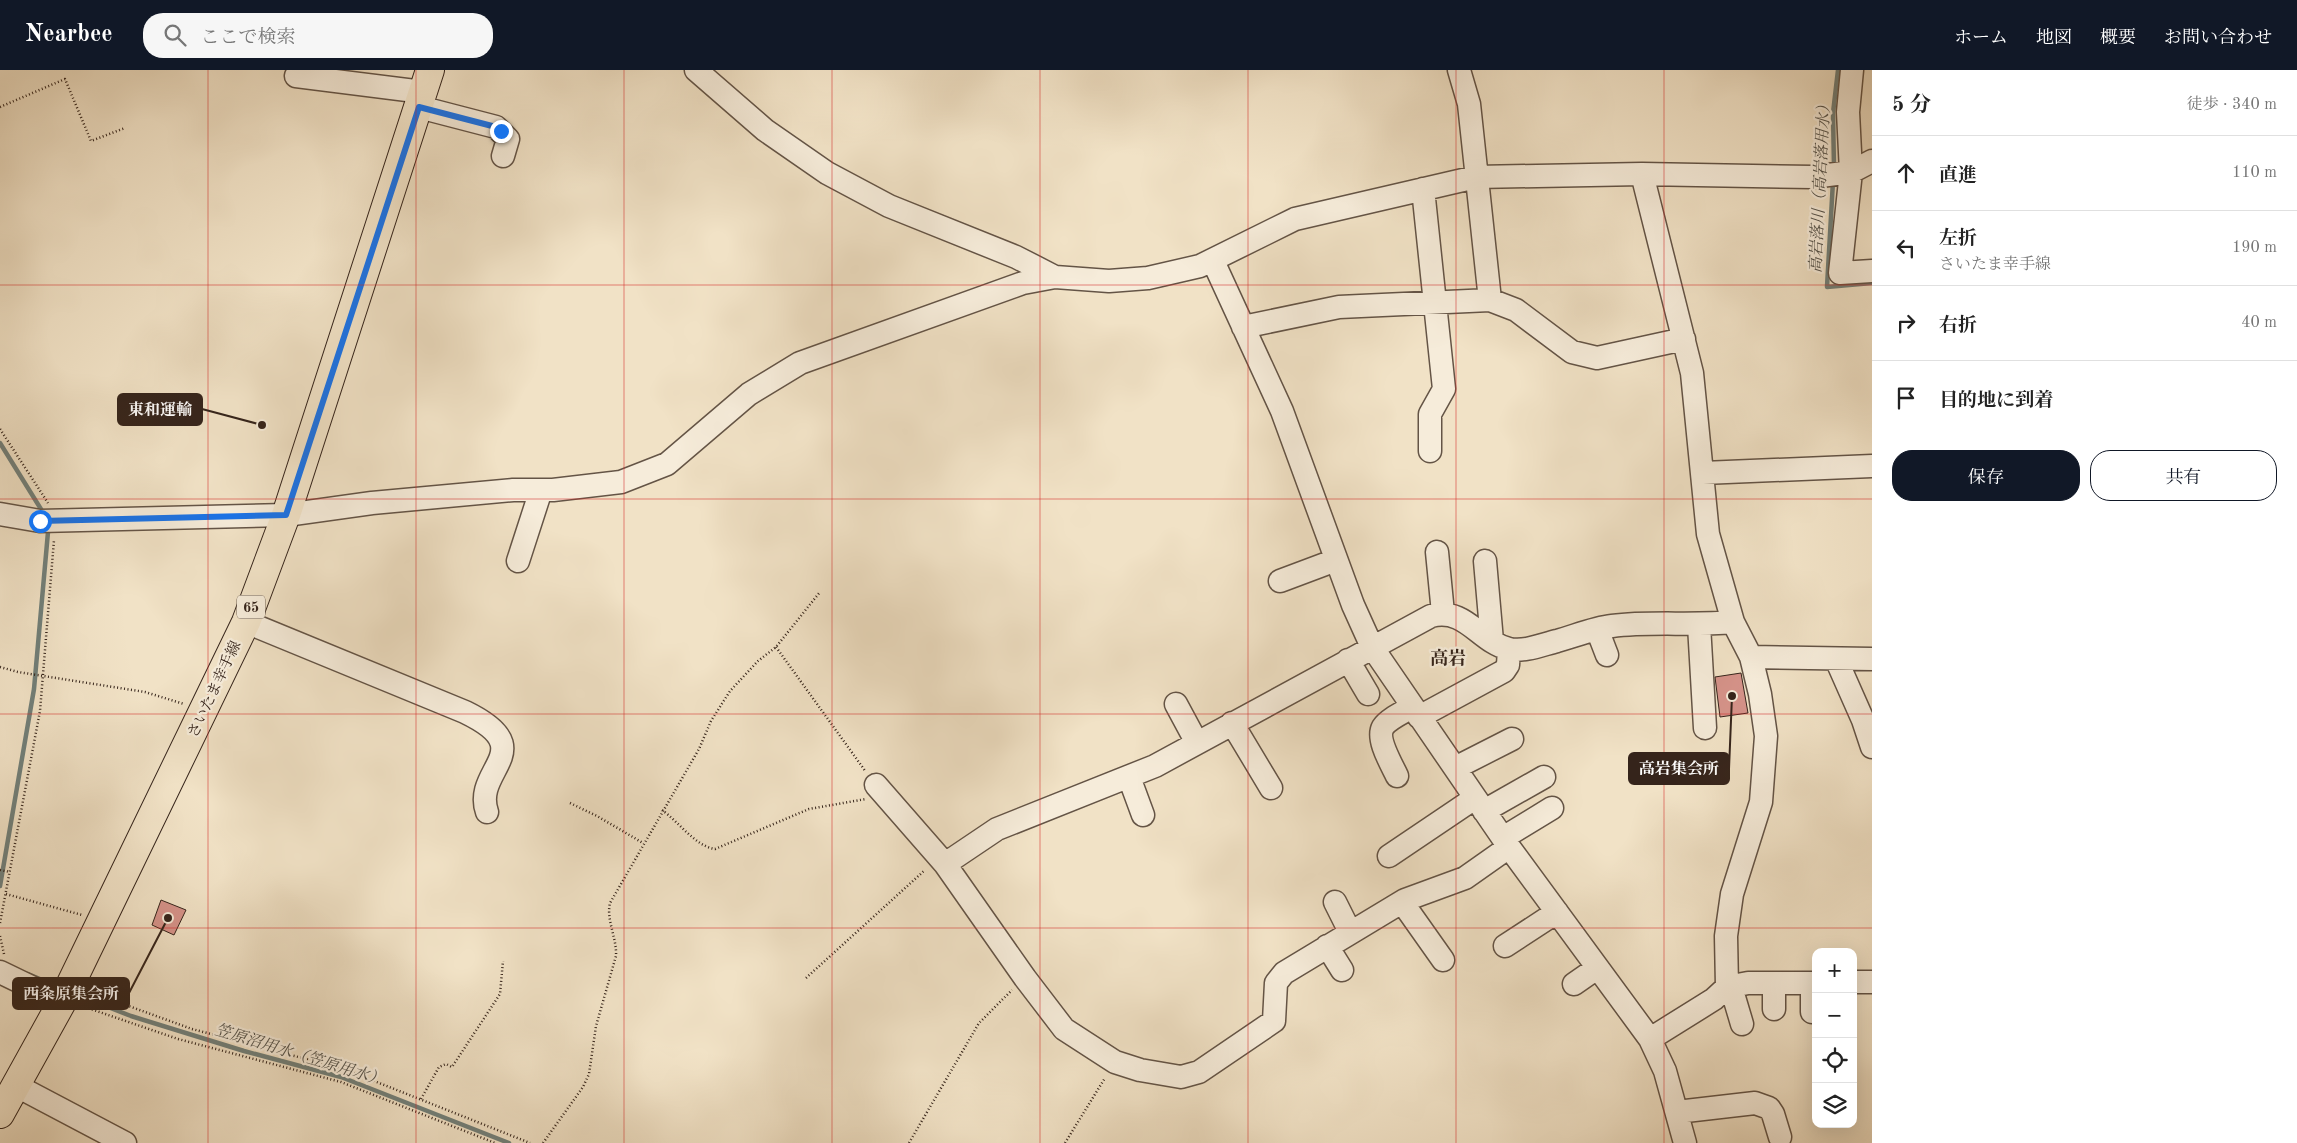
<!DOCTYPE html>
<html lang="ja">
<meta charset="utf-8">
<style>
:root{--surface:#fff;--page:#f6f6f6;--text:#222;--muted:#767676;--line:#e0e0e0;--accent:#111827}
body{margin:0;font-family:"Old Standard TT","Noto Serif JP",serif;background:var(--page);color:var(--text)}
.controls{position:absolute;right:15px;bottom:15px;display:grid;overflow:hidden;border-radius:10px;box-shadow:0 5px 20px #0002}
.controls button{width:45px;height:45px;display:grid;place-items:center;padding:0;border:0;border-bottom:1px solid var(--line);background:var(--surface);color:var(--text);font:25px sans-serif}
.stop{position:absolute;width:15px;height:15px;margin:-11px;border:4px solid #1a73e8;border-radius:50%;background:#fff}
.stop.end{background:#1a73e8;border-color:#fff;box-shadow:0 1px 5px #0008}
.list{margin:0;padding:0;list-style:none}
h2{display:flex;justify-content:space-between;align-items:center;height:65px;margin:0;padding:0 20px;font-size:21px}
h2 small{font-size:16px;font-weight:400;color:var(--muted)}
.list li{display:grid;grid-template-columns:32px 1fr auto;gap:15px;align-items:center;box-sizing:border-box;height:75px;padding:0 20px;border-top:1px solid var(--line)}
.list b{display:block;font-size:19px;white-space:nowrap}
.list p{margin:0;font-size:16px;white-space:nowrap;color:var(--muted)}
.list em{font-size:16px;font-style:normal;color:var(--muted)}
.actions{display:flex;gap:10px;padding:15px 20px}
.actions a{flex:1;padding:11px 0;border:1px solid var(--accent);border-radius:20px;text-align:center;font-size:18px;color:var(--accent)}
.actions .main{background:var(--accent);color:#fff}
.icon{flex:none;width:28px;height:28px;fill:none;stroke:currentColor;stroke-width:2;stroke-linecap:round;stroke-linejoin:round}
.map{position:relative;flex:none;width:1872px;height:1073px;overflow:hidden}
header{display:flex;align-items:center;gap:30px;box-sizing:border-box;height:70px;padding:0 25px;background:var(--accent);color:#fff}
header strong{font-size:24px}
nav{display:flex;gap:28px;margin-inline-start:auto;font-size:18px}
.search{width:350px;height:45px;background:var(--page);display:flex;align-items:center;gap:12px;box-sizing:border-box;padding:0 18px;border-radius:20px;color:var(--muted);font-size:19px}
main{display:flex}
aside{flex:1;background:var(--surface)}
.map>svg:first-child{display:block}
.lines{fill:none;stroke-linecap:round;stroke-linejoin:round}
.stream{stroke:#72807a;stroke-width:4.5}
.building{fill:#d6938a;stroke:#35241b}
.minor-casing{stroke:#645446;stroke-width:25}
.major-casing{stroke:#35241b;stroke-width:30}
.path{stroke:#35241b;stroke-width:2.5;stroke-dasharray:1 2.5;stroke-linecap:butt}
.minor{stroke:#f6ecda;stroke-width:22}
.major{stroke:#f1e2c6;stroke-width:28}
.route{stroke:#1a73e8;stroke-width:6}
.grid{fill:none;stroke:#d62828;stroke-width:1;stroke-opacity:0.55}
.labels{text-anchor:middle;stroke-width:4.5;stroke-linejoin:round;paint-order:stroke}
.shield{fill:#f6ecda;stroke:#6f6054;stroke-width:1}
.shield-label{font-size:14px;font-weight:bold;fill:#35241b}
.street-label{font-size:15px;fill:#35241b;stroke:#f6ecda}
.water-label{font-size:16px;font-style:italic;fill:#54524a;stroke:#f6ecda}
.quarter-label{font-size:18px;font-weight:bold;fill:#35241b;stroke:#f6ecda}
.leader{fill:none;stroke:#35241b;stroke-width:2}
.callout-dot{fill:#35241b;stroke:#f6ecda;stroke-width:2}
.callout{fill:#35241b;stroke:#35241b;stroke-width:2}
.callout-label{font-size:16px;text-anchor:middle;font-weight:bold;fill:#fff}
</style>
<header>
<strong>Nearbee</strong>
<div class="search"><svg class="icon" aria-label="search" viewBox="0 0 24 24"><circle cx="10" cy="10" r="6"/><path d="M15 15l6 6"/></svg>ここで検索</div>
<nav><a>ホーム</a><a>地図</a><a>概要</a><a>お問い合わせ</a></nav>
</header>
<main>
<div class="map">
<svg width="1872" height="1073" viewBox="0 0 1872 1073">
<rect width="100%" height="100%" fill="#f1e2c6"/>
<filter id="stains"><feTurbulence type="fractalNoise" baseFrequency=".004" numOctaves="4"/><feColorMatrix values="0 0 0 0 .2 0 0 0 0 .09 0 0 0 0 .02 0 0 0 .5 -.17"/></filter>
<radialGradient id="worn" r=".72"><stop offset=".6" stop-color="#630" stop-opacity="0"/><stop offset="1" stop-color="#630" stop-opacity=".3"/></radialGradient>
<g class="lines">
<!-- stream -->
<path class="stream" d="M 1834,98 L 1833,43 L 1838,0
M 1833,111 L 1827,217 L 1872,213
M 0,373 L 44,444
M 0,816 L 34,619 L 48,462 L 47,456
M 28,904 L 54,915
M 80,926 L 131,946 L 244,981 L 341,1007 L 509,1073"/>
</g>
<!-- building -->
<path class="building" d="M 1741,603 L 1748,643 L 1720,647 L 1715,607 Z
M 161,830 L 186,840 L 174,865 L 152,855 Z"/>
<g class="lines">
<!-- minor casing -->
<g class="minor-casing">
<path id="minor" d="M 696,0 L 765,60 L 827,103 L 889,136 L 1016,187 L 1055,207
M 1459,0 L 1469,34 L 1490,230
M 1852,0 L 1848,42 L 1851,102 L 1840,203 L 1872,201
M 296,6 L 423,22
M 419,37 L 496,57 L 508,69 L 503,86
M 1642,104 L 1692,303 L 1708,464 L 1733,552 L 1751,587 L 1760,624 L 1766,666 L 1761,732 L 1732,824 L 1726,866 L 1727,917 L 1734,927 L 1742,954
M 1423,119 L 1444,319 L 1430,344 L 1430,381
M 1213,191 L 1282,341 L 1353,535 L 1372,577 L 1509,777 L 1650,969 L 1665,1001 L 1685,1073
M 1243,257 L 1339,237 L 1490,230 L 1516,240 L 1572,282 L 1597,288 L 1684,269
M 1703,403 L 1872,396
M 0,444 L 40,451 L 286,445 L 372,433 L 513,420 L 553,420 L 621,412 L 667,394 L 749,324 L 800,293 L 1023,213 L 1055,207 L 1109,211 L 1148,208 L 1200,196 L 1295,149 L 1476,107 L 1642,104 L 1813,107 L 1851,102 L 1872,91
M 1437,482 L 1443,543
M 518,491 L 541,420
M 1485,491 L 1492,571
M 1280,511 L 1336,490
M 246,552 L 465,642 C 543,680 472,699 487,742
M 1699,555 L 1705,658
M 1597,559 L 1607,585
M 1751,587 L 1872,589
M 1836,589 L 1863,650 L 1872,677
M 1348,590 L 1368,624
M 1176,634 L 1197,673
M 1419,647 L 1504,601 L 1508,595 L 1509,579
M 1232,653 L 1271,718
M 1455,698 L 1512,669
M 1397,706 C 1392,695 1376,669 1383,657 C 1388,649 1404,642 1412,637
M 1129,707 L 1143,745
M 876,715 L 945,794 L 1025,908 L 1064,959 L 1115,992 L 1140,1000 L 1181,1007 L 1199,1002 L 1274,951 L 1276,913 L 1284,903 L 1405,830 L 1465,808 L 1509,777
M 1484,741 L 1544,707
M 1503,768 L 1552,738
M 1389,786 L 1475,728
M 945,794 L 997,759 L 1155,696 L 1431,546 C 1466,537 1479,572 1509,579 C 1525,582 1541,575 1557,571 C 1575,566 1594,558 1612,556 C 1652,551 1692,556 1733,552
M 1335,832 L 1350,862
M 1402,832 L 1443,890
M 1327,876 L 1342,900
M 1505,876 L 1557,842
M 0,902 L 62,932
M 1853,912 L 1872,912
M 1774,913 L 1774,939
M 1574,914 L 1597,898
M 1812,942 L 1812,913
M 1650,969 L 1714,929 L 1727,917 L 1748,913 L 1816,913
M 15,1015 L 125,1073
M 1677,1042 L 1755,1033 L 1769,1038 L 1773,1044 L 1780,1067"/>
</g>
<!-- major casing -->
<g class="major-casing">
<path id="major" d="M 0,1044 L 62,932 L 246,552 L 286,445 L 430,0"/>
</g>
<!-- path -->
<path class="path" d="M 0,37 L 65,9 L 91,71 L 125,58
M 0,359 L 48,433
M 776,577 L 866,702
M 0,597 L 18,602 L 145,622 L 184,634
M 570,733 L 597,746 L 643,773
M 662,740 C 679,752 695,776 715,779 L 809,739 L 866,729
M 0,800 L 10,802
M 6,824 L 82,845
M 0,853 L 40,641 L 54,470
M 0,866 L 4,884
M 806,908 L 925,800
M 90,922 L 192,959 L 344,999 L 530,1073
M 82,936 L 178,969 L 341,1012 L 495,1073
M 421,1029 L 439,997 L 446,994 L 452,997 L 500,924 L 503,891
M 543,1073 L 583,1017 L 589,1004 L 596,956 L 616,886 C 617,868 606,850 610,833 L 699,679 L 711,651 L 730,621 L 758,591 L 776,577 L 820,522
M 909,1073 L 979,953 L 1012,920
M 1065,1073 L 1105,1008"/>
<!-- minor -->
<use href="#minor" class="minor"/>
<!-- major -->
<use href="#major" class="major"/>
</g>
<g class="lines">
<!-- route -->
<path class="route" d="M 40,451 L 286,445 L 419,37 L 496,57 L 501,61"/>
</g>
<!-- grid -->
<path class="grid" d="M 208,0 L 208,1073M 416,0 L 416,1073M 624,0 L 624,1073M 832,0 L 832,1073M 1040,0 L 1040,1073M 1248,0 L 1248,1073M 1456,0 L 1456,1073M 1664,0 L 1664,1073M 0,215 L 1872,215M 0,429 L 1872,429M 0,644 L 1872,644M 0,858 L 1872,858"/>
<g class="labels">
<!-- shield labels -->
<rect class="shield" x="237" y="525.5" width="28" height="23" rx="4"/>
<g class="shield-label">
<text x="251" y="542">65</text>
</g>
<!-- street labels -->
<g class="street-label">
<text transform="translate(214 619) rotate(-65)" y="5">さいたま幸手線</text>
</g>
<!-- water labels -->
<g class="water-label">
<text transform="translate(1819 115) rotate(-87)" y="6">高岩落川（高岩落用水）</text>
<text transform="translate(300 984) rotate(17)" y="6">笠原沼用水（笠原用水）</text>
</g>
<!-- quarter labels -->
<g class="quarter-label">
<text x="1448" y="594">高岩</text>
</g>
</g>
<!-- callouts -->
<path class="leader" d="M262 355L202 339M1732 626L1729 699M168 848L129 923"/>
<g class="callout-dot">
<circle cx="262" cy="355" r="5"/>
<circle cx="1732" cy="626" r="5"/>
<circle cx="168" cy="848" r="5"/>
</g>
<g class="callout">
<rect x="118" y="324" width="84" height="31" rx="5"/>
<rect x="1629" y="683" width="100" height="31" rx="5"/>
<rect x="13" y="908" width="116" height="31" rx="5"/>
</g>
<g class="callout-label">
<text x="160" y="345">東和運輸</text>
<text x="1679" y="704">高岩集会所</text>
<text x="71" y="929">西粂原集会所</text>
</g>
<rect width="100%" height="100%" filter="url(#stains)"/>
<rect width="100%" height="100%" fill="url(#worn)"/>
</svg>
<div class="controls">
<button>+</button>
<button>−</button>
<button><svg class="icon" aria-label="locate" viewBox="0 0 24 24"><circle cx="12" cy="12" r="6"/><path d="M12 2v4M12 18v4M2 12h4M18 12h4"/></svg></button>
<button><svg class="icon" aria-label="layers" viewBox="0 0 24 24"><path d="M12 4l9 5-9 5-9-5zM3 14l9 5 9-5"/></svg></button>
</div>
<div class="stop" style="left:40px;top:451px"></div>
<div class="stop end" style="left:501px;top:61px"></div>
</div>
<aside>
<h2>5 分<small>徒歩 · 340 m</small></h2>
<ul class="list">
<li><svg class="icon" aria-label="ahead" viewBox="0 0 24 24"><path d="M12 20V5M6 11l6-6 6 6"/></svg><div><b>直進</b></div><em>110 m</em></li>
<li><svg class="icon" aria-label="left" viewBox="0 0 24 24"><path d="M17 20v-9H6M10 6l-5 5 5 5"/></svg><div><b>左折</b><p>さいたま幸手線</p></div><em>190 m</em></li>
<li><svg class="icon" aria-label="right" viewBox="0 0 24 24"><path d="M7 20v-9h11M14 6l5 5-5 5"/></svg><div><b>右折</b></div><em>40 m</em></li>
<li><svg class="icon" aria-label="arrive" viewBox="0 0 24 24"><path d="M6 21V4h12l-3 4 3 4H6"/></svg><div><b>目的地に到着</b></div></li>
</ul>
<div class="actions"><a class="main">保存</a><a>共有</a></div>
</aside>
</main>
